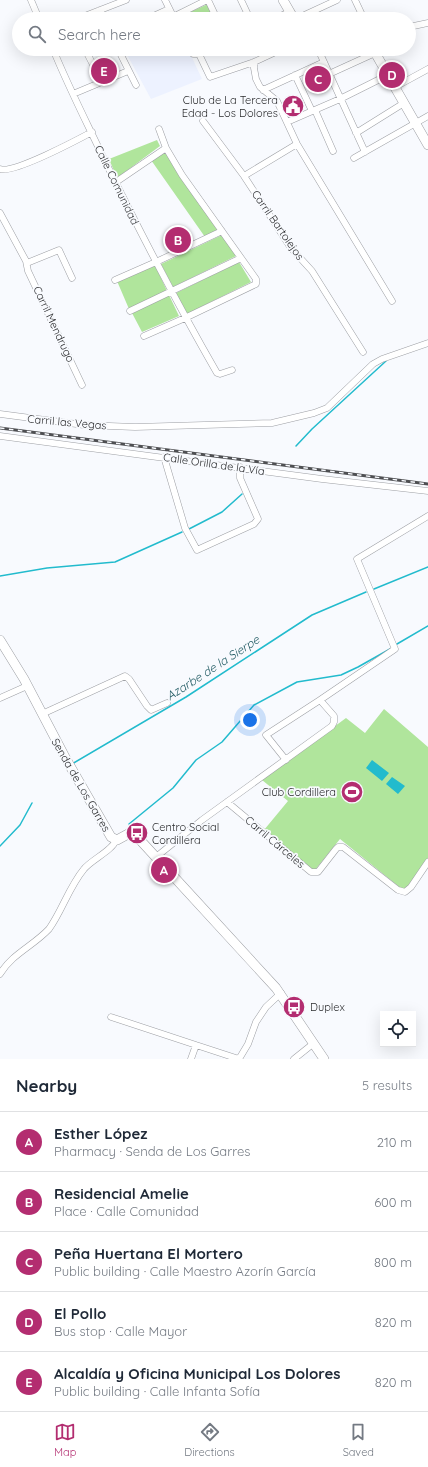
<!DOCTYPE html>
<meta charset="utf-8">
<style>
:root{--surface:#fff;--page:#f2f2f3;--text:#1f2937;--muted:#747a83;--line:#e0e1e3;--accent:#b32d70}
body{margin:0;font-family:Quicksand,sans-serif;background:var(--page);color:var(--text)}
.controls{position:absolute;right:12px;bottom:12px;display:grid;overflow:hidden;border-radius:0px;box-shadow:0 4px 16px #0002}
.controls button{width:36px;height:36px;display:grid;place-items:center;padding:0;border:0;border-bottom:1px solid var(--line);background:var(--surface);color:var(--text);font:20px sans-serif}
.you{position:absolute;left:250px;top:720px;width:14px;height:14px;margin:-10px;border:3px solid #fff;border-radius:50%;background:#1a73e8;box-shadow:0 0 0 6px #1a73e833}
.badge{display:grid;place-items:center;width:26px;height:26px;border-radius:50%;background:var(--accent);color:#fff;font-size:13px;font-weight:700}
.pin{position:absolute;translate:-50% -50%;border:2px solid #fff;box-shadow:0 1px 4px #0006}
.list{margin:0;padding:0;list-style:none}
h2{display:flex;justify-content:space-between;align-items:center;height:52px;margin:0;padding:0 16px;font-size:17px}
h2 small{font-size:13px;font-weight:400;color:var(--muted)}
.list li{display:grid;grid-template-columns:26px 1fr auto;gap:12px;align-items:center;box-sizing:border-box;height:60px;padding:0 16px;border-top:1px solid var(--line)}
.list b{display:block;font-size:15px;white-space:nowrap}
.list p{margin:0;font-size:13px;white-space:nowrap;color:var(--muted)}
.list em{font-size:13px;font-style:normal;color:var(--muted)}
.icon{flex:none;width:22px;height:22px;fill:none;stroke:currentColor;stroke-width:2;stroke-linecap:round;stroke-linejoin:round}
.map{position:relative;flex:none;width:428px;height:1059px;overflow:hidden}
.search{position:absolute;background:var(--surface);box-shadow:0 4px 16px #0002;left:12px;right:12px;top:12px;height:44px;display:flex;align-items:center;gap:10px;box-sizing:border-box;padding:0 14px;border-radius:22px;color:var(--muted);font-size:15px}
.sheet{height:352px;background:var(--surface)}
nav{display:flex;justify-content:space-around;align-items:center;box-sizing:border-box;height:56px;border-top:1px solid var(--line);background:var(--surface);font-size:11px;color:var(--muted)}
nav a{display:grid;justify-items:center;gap:2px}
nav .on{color:var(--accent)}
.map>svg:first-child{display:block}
.built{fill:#edf2ff}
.green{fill:#b0e59c}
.water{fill:#22bbcd}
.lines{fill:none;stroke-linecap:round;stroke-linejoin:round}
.stream{stroke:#22bbcd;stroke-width:1.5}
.street-casing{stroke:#9d9fa4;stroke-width:7}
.secondary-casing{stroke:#9d9fa4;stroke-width:10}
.street{stroke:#fff;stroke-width:6}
.secondary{stroke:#fff;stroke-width:9}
.rail-casing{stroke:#4e4f52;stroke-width:3}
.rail{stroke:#f8fafe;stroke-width:1.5;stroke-dasharray:4.5;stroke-linecap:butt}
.labels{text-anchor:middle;stroke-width:3.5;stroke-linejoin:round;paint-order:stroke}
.poi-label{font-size:11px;fill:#2b2c2e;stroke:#f8fafe;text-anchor:end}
.street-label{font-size:11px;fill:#2b2c2e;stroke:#f8fafe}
.water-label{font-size:12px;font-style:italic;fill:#275f67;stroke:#f8fafe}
</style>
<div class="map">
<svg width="428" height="1059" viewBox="0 0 428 1059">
<rect width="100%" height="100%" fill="#f8fafe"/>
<!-- built -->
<path class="built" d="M 124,49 L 188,49 L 202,79 L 151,99 Z"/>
<!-- green -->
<path class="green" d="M 208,4 L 215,19 L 178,19 L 177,18 Z
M 157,140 L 160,146 L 117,178 L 109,159 Z
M 165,152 L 218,231 L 205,237 L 151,160 Z
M 222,235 L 236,256 L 173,287 L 161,264 Z
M 239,262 L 251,282 L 187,314 L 176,293 Z
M 155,265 L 167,291 L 129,309 L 117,281 Z
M 169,295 L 179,316 L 142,332 L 132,313 Z
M 384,709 L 428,747 L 428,858 L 406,889 L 403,890 L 340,839 L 315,870 L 311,869 L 264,830 L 288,801 L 262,780 L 346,718 L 365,733 Z"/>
<!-- water -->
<path class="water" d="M 372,760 L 389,773 L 382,781 L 366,768 Z
M 392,777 L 405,786 L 398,794 L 386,784 Z"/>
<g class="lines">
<!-- stream -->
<path class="stream" d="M 296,446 L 312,429 L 386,361
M 189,529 L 222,512 L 242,494
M 0,576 L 47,568 L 115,562 L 182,532
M 374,589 L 428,567
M 397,644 L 428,626
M 72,764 L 186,697 L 312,615 L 366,592
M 129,824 L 173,788 L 196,760 L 222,742 L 254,705 L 297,682 L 341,675 L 358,667 L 390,649
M 0,846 L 20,825 L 32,803"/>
<!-- street casing -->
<g class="street-casing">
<path id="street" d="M 31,0 L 39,19
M 165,0 L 171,12
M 208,0 L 217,19
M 241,0 L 250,19
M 355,0 L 364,19
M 100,10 L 104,19
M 173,17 L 207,0
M 77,19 L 126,0
M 147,19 L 169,9
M 273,19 L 290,12
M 296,19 L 337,0
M 350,19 L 361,14
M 409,27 L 428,23
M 53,49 C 68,86 86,121 103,157 C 139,230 176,302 217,373 L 220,374 L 232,370
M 90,49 L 88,55 L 102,82
M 118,49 L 136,85
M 191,49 L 193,54 L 199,54
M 318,49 L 365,152
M 199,54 L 210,77 L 254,62 L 282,49
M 199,54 L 210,49
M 254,62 L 254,68 L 256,79 L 260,87 L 277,101 L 297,144 L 392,301
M 329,74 L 375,53
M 295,75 L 312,111
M 395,87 L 428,69
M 263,90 L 324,62
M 73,94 L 128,71
M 315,110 L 333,151
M 203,121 L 244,176 L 291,248 L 312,271 L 363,352
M 287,122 L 340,99 L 388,75
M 356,133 L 404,103
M 354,158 L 428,116
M 0,169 C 13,174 77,140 92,132
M 244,176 L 297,144
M 116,182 L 166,148
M 0,213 L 26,261 L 28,271 L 82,385
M 27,263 L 59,250 L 72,278
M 115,280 L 156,262 L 222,231
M 130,311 L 241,258
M 144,336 L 185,318 L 256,284 L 256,279 L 182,175 L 166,148 L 159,129
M 0,414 L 84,425 L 135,427 L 272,423 L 314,413 L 327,408 L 373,364 L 382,359 L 428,343
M 0,436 L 322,479 L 428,491
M 164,457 L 185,528 L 197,550 L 254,524 L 258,519 L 240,478 L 240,467
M 0,698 L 27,686
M 42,714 L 125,676 L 129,679 L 147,706 L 151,710 L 167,703
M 286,760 L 266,735 L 320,700
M 227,802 L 311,872 L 318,872 L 336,849 L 338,847 L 343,847 L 398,890 L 405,892 L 411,887 L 428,862
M 156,857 L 202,820 L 332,726 L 334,722 L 334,716 L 320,700 L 395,649 L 357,559 L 428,516
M 0,974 C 12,954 33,946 49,929 C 62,911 69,887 84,869 C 91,860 113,850 116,840
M 111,1017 L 196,1045
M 191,1059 L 196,1045 L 239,1059 L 248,1044 L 256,1022 L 266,1007 L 281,993
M 294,1059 L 314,1043"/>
</g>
<!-- secondary casing -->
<g class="secondary-casing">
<path id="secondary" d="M 283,0 L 294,19
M 373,49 L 428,145
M 0,640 L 24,679 L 66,759 L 111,837 L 117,840 L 128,834 L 131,833 L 141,841 L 276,988 L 324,1059"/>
</g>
<!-- street -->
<use href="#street" class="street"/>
<!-- secondary -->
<use href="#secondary" class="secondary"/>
<!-- rail casing -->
<g class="rail-casing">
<path id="rail" d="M 0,428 L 428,484"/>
</g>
<!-- rail -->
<use href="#rail" class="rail"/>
</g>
<!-- icons -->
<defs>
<g id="civic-disc" transform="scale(1.15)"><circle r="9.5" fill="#b32d70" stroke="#f8fafe"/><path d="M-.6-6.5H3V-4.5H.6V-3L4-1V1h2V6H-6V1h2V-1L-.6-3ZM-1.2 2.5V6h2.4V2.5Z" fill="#fff"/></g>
<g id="stadium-disc" transform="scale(1.15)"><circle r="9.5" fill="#b32d70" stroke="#f8fafe"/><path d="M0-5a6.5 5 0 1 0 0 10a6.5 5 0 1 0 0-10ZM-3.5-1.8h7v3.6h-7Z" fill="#fff"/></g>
<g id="bus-disc" transform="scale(1.15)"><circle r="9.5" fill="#b32d70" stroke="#f8fafe"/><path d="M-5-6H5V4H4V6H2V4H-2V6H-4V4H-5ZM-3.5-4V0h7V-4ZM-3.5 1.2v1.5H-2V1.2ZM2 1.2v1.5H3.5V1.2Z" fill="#fff"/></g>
</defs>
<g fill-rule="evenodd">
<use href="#civic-disc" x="293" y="106"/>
<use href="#stadium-disc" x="352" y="792"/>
<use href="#bus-disc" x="137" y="833"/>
<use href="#bus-disc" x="294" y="1007"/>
</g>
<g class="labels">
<!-- poi labels -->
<g class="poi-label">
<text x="278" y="104">Club de La Tercera<tspan x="278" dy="13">Edad - Los Dolores</tspan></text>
<text x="336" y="796">Club Cordillera</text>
<text x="152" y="831" text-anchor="start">Centro Social<tspan x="152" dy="13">Cordillera</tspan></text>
<text x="310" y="1011" text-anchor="start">Duplex</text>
</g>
<!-- street labels -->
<g class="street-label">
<text transform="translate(117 185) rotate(64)" y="4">Calle Comunidad</text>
<text transform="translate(278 225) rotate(55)" y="4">Carril Bartolejos</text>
<text transform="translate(54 324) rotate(65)" y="4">Carril Mendrugo</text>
<text transform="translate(67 422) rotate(5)" y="4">Carril las Vegas</text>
<text transform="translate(214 464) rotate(8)" y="4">Calle Orilla de la Vía</text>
<text transform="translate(81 785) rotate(60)" y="4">Senda de Los Garres</text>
<text transform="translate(275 842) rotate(40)" y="4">Carril Cárceles</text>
</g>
<!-- water labels -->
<g class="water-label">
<text transform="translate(213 668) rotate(-33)" y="4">Azarbe de la Sierpe</text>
</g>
</g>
</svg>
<div class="controls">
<button><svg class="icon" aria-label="locate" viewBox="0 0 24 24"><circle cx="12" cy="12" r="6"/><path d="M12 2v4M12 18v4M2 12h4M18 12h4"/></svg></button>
</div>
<div class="you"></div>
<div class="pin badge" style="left:164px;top:870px">A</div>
<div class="pin badge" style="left:178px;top:240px">B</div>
<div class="pin badge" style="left:318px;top:79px">C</div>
<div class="pin badge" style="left:392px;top:75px">D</div>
<div class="pin badge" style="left:104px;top:71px">E</div>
<div class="search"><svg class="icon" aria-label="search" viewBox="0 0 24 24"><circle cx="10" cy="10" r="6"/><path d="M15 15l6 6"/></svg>Search here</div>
</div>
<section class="sheet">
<h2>Nearby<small>5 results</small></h2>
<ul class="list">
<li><span class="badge">A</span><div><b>Esther López</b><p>Pharmacy · Senda de Los Garres</p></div><em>210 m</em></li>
<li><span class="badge">B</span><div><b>Residencial Amelie</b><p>Place · Calle Comunidad</p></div><em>600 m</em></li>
<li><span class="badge">C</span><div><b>Peña Huertana El Mortero</b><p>Public building · Calle Maestro Azorín García</p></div><em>800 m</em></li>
<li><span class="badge">D</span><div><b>El Pollo</b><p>Bus stop · Calle Mayor</p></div><em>820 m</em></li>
<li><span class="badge">E</span><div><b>Alcaldía y Oficina Municipal Los Dolores</b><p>Public building · Calle Infanta Sofía</p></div><em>820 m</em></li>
</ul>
</section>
<nav>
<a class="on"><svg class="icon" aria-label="map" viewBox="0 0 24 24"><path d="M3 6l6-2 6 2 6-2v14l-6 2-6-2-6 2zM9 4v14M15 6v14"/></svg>Map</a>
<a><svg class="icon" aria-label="directions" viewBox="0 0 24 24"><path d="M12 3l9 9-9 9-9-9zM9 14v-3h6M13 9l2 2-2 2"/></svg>Directions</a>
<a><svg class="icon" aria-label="saved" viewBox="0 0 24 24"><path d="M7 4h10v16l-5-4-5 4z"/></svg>Saved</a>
</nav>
